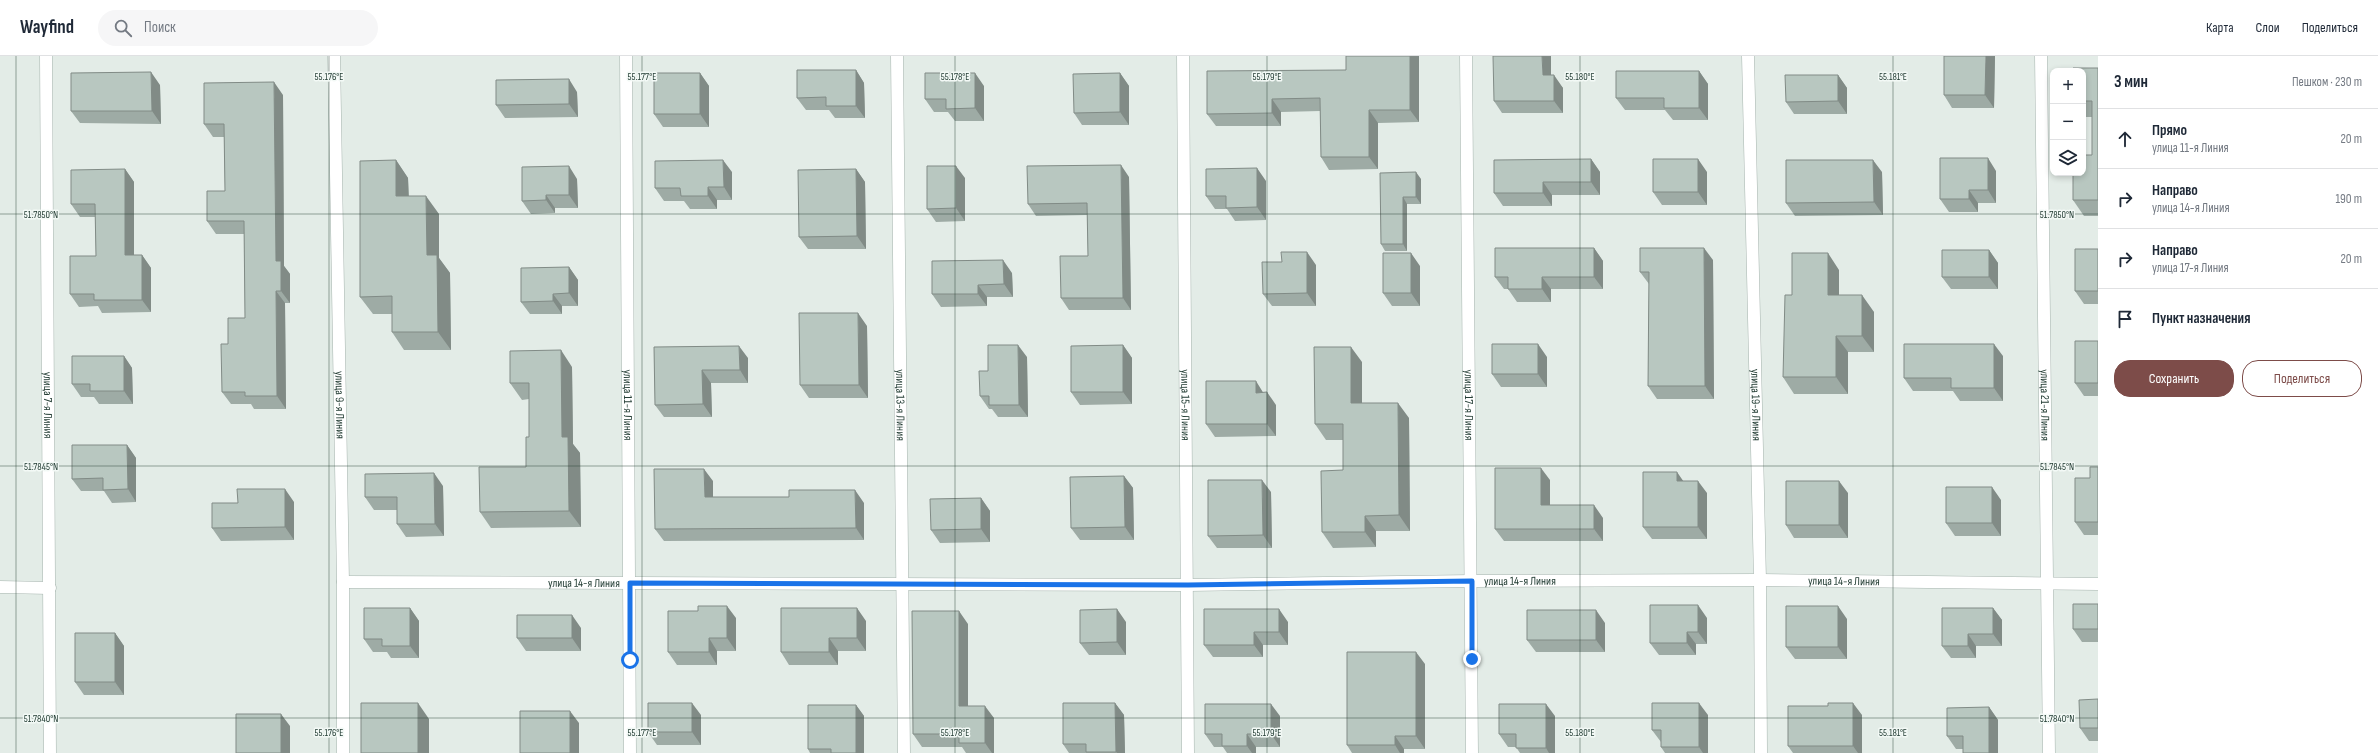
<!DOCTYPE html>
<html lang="ru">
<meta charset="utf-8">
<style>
:root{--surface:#fff;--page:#f6f6f7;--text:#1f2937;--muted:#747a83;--line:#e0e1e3;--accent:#7d4c49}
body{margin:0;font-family:"Sofia Sans Condensed",sans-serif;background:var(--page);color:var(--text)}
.controls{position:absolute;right:12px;top:12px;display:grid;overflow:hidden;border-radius:8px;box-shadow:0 2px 6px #0003}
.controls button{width:36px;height:36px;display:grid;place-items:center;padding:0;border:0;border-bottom:1px solid var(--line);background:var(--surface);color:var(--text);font:20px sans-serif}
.stop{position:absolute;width:12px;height:12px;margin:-9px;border:3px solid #1a73e8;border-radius:50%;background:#fff}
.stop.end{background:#1a73e8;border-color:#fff;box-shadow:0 1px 4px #0008}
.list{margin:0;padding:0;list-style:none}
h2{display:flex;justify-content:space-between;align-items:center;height:52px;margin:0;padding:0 16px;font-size:17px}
h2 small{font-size:13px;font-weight:400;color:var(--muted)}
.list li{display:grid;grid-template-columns:26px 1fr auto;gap:12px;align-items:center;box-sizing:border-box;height:60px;padding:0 16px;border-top:1px solid var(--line)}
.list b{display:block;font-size:15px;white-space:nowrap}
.list p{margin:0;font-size:13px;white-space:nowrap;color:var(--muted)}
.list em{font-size:13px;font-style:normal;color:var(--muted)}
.actions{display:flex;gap:8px;padding:12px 16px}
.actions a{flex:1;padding:9px 0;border:1px solid var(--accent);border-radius:16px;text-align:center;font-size:14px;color:var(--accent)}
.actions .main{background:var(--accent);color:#fff}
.icon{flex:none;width:22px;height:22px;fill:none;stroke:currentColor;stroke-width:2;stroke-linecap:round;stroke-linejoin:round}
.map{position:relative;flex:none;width:2098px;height:697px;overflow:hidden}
header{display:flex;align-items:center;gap:24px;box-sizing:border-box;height:56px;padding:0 20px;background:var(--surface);border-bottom:1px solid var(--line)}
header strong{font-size:19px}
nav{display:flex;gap:22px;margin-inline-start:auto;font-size:14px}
.search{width:280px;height:36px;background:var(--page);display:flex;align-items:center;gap:10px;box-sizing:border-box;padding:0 14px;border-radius:22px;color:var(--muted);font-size:15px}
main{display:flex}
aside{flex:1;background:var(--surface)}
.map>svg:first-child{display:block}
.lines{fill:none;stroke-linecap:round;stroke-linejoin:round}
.street-casing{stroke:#a6b4ae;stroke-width:13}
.street{stroke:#fff;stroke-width:12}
.wall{fill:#9eaba5}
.shaded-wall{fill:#818b86}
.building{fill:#b8c7c0;stroke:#818b86}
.route{stroke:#1a73e8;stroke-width:5}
.ticks{fill:none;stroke:#233d34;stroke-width:1;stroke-opacity:0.45}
.labels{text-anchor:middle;stroke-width:3;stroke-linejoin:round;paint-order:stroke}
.street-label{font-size:12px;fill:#233d34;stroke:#f3f9f6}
.ticks-label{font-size:10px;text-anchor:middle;fill:#233d34;stroke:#f3f9f6;stroke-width:3;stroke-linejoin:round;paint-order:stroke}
</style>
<header>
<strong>Wayfind</strong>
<div class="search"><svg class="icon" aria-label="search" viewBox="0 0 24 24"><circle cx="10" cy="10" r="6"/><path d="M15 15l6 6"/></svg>Поиск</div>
<nav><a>Карта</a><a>Слои</a><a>Поделиться</a></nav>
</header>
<main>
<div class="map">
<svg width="2098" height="697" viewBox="0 0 2098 697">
<rect width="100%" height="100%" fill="#e3ece7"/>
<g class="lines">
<!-- street casing -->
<g class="street-casing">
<g id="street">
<path id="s1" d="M 46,0 L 50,697"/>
<path id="s2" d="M 334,0 L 343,526 L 343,697"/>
<path id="s3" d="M 626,0 L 630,697"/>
<path id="s4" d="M 897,0 L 904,697"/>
<path id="s5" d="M 1183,0 L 1188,697"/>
<path id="s6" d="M 1466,0 L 1472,697"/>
<path id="s7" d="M 1748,0 L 1760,524 L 1761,697"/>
<path id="s8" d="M 2041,0 L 2049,697"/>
<path id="s9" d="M 343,526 L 1188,529 L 1472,525 L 1760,524 L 2098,528"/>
<path d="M 0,531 L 50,532"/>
</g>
</g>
<!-- street -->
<use href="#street" class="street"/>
</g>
<!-- wall -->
<path class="wall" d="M 1419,0 L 1419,66 L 1378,67 L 1378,113 L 1329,114 L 1321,101 L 1320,55 L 1281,56 L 1281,70 L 1216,70 L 1207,58 L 1346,14 Z
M 1995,0 L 1994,52 L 1952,52 L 1944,39 Z
M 2098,12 L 2098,160 L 2084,160 L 2073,144 L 2092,99 L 2092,61 L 2084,61 L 2083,60 L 2083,15 Z
M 856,14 L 864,27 L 865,62 L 835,62 L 829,54 L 806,54 L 797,42 Z
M 1699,15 L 1708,28 L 1708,64 L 1673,64 L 1665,54 L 1625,54 L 1616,42 Z
M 700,17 L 709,30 L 709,71 L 663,71 L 654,58 Z
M 1120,17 L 1129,30 L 1129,69 L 1082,69 L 1074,57 Z
M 1551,19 L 1563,32 L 1563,57 L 1502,57 L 1494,45 Z
M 1838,19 L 1847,32 L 1847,58 L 1794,58 L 1786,46 Z
M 160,29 L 161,68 L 80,67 L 71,55 Z
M 984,30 L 984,65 L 955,65 L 948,56 L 934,56 L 925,43 Z
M 577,36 L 578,61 L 505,62 L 496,49 Z
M 283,39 L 284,210 L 290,218 L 290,247 L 285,247 L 286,353 L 254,353 L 251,348 L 231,348 L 222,336 L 228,288 L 245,262 L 244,178 L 216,178 L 207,165 L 225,135 L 224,81 L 213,81 L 204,68 Z
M 1591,103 L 1600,116 L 1600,139 L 1552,139 L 1552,150 L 1503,150 L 1494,137 Z
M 396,104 L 408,122 L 409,140 L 439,158 L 439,202 L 450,217 L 451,294 L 404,294 L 392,276 L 392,258 L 373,258 L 360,241 Z
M 125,113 L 134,126 L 134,199 L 142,199 L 151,212 L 151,256 L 102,257 L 98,250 L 79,251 L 70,238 L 96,200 L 95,161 L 80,161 L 71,148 Z
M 856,113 L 865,126 L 866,193 L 808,193 L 799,181 Z
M 1996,115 L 1996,147 L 1978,147 L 1978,156 L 1949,156 L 1940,143 Z
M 732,116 L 732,144 L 717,144 L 717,153 L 690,153 L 684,145 L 664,145 L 655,132 Z
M 1707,116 L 1707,149 L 1662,149 L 1653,136 Z
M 1882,116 L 1883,159 L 1795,160 L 1786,147 Z
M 1380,117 L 1421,123 L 1421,148 L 1407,148 L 1407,195 L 1385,195 L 1381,188 Z
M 1129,121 L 1131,254 L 1069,254 L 1061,242 L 1088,200 L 1087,159 L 1036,160 L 1028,148 Z
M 965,122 L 965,165 L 936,166 L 927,153 Z
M 577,123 L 578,152 L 555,152 L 555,157 L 531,158 L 522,145 Z
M 1266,125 L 1266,164 L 1235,165 L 1227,153 L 1215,153 L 1206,140 Z
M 1594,192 L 1603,205 L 1603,233 L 1551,233 L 1551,246 L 1517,246 L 1508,233 L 1504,233 L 1495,221 Z
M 2098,193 L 2098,248 L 2084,248 L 2075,235 Z
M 1989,194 L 1998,207 L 1998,233 L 1951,233 L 1942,221 Z
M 1713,204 L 1714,343 L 1657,343 L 1648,330 L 1649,228 L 1640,216 Z
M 1316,209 L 1316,250 L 1272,250 L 1263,238 Z
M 1420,210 L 1420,250 L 1392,250 L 1383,237 Z
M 569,211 L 578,224 L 578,250 L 562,250 L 562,258 L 530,258 L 521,246 Z
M 1839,214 L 1839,239 L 1874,256 L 1874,296 L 1848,296 L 1848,338 L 1794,338 L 1783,321 L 1792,239 Z
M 1012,217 L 1013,241 L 987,241 L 987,250 L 941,251 L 932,238 Z
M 867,270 L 868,342 L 809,342 L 800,329 Z
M 2098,285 L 2098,340 L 2084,340 L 2075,327 Z
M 1123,289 L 1132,302 L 1132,348 L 1080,349 L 1071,336 Z
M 654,291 L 748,302 L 748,327 L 711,327 L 712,361 L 664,361 L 655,349 Z
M 124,300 L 132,312 L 133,348 L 99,348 L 94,341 L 81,341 L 72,328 Z
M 2003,300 L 2003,345 L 1960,345 L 1953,335 L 1913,335 L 1904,322 Z
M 1027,301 L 1028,361 L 998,361 L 992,353 L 989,353 L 980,340 L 988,315 Z
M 1547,301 L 1547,331 L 1501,331 L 1492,318 Z
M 1362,306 L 1362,347 L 1409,362 L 1410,475 L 1376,475 L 1376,491 L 1333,492 L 1322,476 L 1343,414 L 1343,384 L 1326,384 L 1315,368 Z
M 572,311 L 573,388 L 580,397 L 581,471 L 491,472 L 480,456 L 526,411 L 529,381 L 529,343 L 522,344 L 510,327 Z
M 1276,349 L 1276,380 L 1215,381 L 1206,368 Z
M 127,389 L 136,402 L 136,446 L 112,447 L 104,435 L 81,435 L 72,423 Z
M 2098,411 L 2098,479 L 2084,479 L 2075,466 L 2090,422 Z
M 1124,420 L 1133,432 L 1134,484 L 1080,484 L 1071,472 Z
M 1550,424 L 1550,449 L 1603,462 L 1603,485 L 1504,485 L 1495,473 Z
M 713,425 L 713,441 L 864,447 L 864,484 L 664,485 L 655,473 Z
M 443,430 L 444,480 L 406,481 L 397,468 L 397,454 L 374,454 L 365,441 Z
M 1271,436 L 1272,492 L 1217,492 L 1208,480 Z
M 1707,437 L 1707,483 L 1652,483 L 1643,471 Z
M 1848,437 L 1848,482 L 1794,482 L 1786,469 Z
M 981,442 L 990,455 L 990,486 L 940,487 L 931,474 Z
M 2001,444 L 2001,480 L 1955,480 L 1946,467 Z
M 294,446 L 294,484 L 221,485 L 212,472 Z
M 2098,548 L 2098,586 L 2082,586 L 2073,573 Z
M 410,552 L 419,565 L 419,602 L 391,602 L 387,596 L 373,596 L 364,583 Z
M 1993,552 L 2002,564 L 2002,590 L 1976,590 L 1976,602 L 1951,602 L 1942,590 Z
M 736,562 L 736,595 L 717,595 L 717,609 L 677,609 L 668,596 Z
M 1707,562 L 1707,588 L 1696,588 L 1696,599 L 1659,599 L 1650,587 Z
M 1847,563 L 1847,603 L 1795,603 L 1786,591 Z
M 866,565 L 866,595 L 838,595 L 838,609 L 789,609 L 781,596 Z
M 1126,566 L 1126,599 L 1089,599 L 1080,587 Z
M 1288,566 L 1288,589 L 1263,589 L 1263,601 L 1213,601 L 1204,589 Z
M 1605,567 L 1605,596 L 1536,596 L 1527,584 Z
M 968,568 L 968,650 L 994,662 L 994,697 L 966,697 L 962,691 L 922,691 L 913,678 Z
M 581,572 L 581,595 L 526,595 L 517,582 Z
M 115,577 L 124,590 L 124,639 L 84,639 L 75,626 Z
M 1425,608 L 1425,693 L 1404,693 L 1404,697 L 1352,697 L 1347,689 Z
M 2098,643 L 2098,685 L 2089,685 L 2080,672 Z
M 1115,647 L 1124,659 L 1125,697 L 1069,697 L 1063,688 Z
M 856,649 L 864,660 L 864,697 L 810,697 L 808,693 Z
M 1828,650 L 1862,659 L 1862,697 L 1793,697 L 1788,690 Z
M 1989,651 L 1998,664 L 1963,693 L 1956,693 L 1947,680 Z
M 701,659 L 701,689 L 657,689 L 648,676 Z
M 1708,659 L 1708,697 L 1665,697 L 1661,691 L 1661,686 L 1652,674 Z
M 1280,660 L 1280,691 L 1256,691 L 1256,697 L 1227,697 L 1223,691 L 1214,691 L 1205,678 Z
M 1555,660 L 1555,697 L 1520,697 L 1516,691 L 1508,691 L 1499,678 Z"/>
<!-- shaded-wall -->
<path class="shaded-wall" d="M 1410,0 L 1419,0 L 1419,66 L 1410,54 Z
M 1542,0 L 1551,0 L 1551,32 L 1543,19 Z
M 1986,0 L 1995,0 L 1994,52 L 1985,39 Z
M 856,14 L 864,27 L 865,62 L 856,50 Z
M 1699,15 L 1708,28 L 1708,64 L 1699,52 Z
M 151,16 L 160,29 L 161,68 L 152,55 Z
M 700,17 L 709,30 L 709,71 L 700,58 Z
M 975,17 L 984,30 L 984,65 L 975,52 Z
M 1120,17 L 1129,30 L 1129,69 L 1120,56 Z
M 1554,19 L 1563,32 L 1563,57 L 1554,45 Z
M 1838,19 L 1847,32 L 1847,58 L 1838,45 Z
M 569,23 L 577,36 L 578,61 L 569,48 Z
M 274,26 L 283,39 L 284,210 L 290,218 L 290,247 L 281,235 L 276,205 Z
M 1272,43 L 1281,56 L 1281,70 L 1272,57 Z
M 1369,54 L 1378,67 L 1378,113 L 1369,101 Z
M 1988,102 L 1996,115 L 1996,147 L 1988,134 Z
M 1591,103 L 1600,116 L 1600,139 L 1591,126 Z
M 1698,103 L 1707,116 L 1707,149 L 1698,136 Z
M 396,104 L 408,122 L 409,158 L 396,140 Z
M 723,104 L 732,116 L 732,144 L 724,131 Z
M 1873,104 L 1882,116 L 1883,159 L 1874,146 Z
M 1121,109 L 1129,121 L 1131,254 L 1123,242 Z
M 569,110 L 577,123 L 578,152 L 569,139 Z
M 956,110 L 965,122 L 965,165 L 956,152 Z
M 1257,112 L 1266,125 L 1266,164 L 1257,151 Z
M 125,113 L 134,126 L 134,212 L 125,199 Z
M 856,113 L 865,126 L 866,193 L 857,180 Z
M 1416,116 L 1421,123 L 1421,148 L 1416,141 Z
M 1543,126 L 1552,139 L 1552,150 L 1543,137 Z
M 708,131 L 717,144 L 717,153 L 708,140 Z
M 1969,134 L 1978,147 L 1978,156 L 1969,143 Z
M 546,139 L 555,152 L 555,157 L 546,144 Z
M 426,140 L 439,158 L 439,202 L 450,217 L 451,294 L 438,276 L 427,199 Z
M 1403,141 L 1407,148 L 1407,195 L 1403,188 Z
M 1594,192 L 1603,205 L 1603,233 L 1594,221 Z
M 1704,192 L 1713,204 L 1714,343 L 1705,330 Z
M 1989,194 L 1998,207 L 1998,233 L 1989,221 Z
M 1307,196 L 1316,209 L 1316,250 L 1307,237 Z
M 1411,197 L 1420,210 L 1420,250 L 1411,237 Z
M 1828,197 L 1839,214 L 1839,256 L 1828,239 Z
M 142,199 L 151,212 L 151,256 L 142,244 Z
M 1003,204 L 1012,217 L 1013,241 L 1004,228 Z
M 569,211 L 578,224 L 578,250 L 569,237 Z
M 1542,221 L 1551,233 L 1551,246 L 1542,233 Z
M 978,229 L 987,241 L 987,250 L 978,238 Z
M 276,235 L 285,247 L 286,353 L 277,340 Z
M 553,238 L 562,250 L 562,258 L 553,245 Z
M 1862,239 L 1874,256 L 1874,296 L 1862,280 Z
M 858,257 L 867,270 L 868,342 L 859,329 Z
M 1836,280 L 1848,296 L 1848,338 L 1836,321 Z
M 1538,288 L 1547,301 L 1547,331 L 1538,318 Z
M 1994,288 L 2003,300 L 2003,345 L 1994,332 Z
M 1018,289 L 1027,301 L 1028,361 L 1019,349 Z
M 1123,289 L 1132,302 L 1132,348 L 1123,336 Z
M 739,290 L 748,302 L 748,327 L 740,314 Z
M 1351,291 L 1362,306 L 1362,363 L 1351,347 Z
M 561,294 L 572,311 L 573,388 L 580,397 L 581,471 L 569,455 L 562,381 Z
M 124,300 L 132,312 L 133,348 L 124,335 Z
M 702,314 L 711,327 L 712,361 L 703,348 Z
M 1256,325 L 1264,338 L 1256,337 Z
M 1267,336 L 1276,349 L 1276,380 L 1267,368 Z
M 1398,347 L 1409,362 L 1410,475 L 1399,459 Z
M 127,389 L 136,402 L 136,446 L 128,433 Z
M 1541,412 L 1550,424 L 1550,462 L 1541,449 Z
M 704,413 L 713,425 L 713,454 L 705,441 Z
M 1677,416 L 1686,429 L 1677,425 Z
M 434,417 L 443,430 L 444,480 L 435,468 Z
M 1124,420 L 1133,432 L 1134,484 L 1125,471 Z
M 1262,424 L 1271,436 L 1272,492 L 1263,479 Z
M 1698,425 L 1707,437 L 1707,483 L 1698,471 Z
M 1839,425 L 1848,437 L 1848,482 L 1839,469 Z
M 1992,431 L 2001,444 L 2001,480 L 1992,467 Z
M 285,433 L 294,446 L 294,484 L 285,471 Z
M 855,434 L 864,447 L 864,484 L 856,472 Z
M 981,442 L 990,455 L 990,486 L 981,473 Z
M 1594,449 L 1603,462 L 1603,485 L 1594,473 Z
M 1365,460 L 1376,475 L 1376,491 L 1365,476 Z
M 1698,549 L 1707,562 L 1707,588 L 1698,576 Z
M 727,550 L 736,562 L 736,595 L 727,582 Z
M 1838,550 L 1847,563 L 1847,603 L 1838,591 Z
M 410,552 L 419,565 L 419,602 L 410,590 Z
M 857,552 L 866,565 L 866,595 L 857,582 Z
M 1993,552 L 2002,564 L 2002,590 L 1993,578 Z
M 1117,553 L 1126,566 L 1126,599 L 1117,586 Z
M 1279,553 L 1288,566 L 1288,589 L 1279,576 Z
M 1596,554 L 1605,567 L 1605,596 L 1596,584 Z
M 959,555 L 968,568 L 968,662 L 959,650 Z
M 572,559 L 581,572 L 581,595 L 572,582 Z
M 1254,576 L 1263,589 L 1263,601 L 1254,589 Z
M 1687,576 L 1696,588 L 1696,599 L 1687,587 Z
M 115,577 L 124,590 L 124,639 L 115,626 Z
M 1968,578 L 1976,590 L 1976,602 L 1968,590 Z
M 709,582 L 717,595 L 717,609 L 709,596 Z
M 829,582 L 838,595 L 838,609 L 829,596 Z
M 1416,596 L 1425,608 L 1425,693 L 1416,680 Z
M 418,647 L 429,663 L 429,697 L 418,697 Z
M 692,647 L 701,659 L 701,689 L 692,676 Z
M 1115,647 L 1124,659 L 1125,697 L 1117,697 L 1116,696 Z
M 1699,647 L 1708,659 L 1708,697 L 1703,697 L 1699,691 Z
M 1853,647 L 1862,659 L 1862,697 L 1858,697 L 1853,690 Z
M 1271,648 L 1280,660 L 1280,691 L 1271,678 Z
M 1546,648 L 1555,660 L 1555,697 L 1549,697 L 1546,692 Z
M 856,649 L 864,660 L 864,697 L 856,697 Z
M 985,650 L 994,662 L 994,697 L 992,697 L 985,687 Z
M 1989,651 L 1998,664 L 1998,697 L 1989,697 Z
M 570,655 L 579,667 L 579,697 L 570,697 Z
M 281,658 L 290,670 L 290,697 L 281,697 Z
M 1247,678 L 1256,691 L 1256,697 L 1252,697 L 1247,690 Z
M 1395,680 L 1404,693 L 1404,697 L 1400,697 L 1395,689 Z"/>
<!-- building -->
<path class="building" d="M 1346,0 L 1410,0 L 1410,54 L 1369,54 L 1369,101 L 1321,101 L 1320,42 L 1272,43 L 1272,57 L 1207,58 L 1207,15 L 1346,14 Z
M 1493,0 L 1542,0 L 1543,19 L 1554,19 L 1554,45 L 1494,45 Z
M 1944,0 L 1986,0 L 1985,39 L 1944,39 Z
M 2073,12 L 2098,12 L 2098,144 L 2073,144 L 2073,117 L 2083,117 L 2083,99 L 2092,99 L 2092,45 L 2083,45 L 2083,15 L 2073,15 Z
M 797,14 L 856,14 L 856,50 L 826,50 L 826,41 L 797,42 Z
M 1616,15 L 1699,15 L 1699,52 L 1664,52 L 1664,42 L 1616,42 Z
M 151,16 L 152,55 L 71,55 L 71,17 Z
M 654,17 L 700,17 L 700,58 L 654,58 Z
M 925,17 L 975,17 L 975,52 L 946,53 L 946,43 L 925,43 Z
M 1120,17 L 1120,56 L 1074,57 L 1073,18 Z
M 1785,19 L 1838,19 L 1838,45 L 1786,46 Z
M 569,23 L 569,48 L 496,49 L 496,24 Z
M 274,26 L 276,205 L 281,205 L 281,235 L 276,235 L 277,340 L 245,340 L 245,336 L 222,336 L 221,288 L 228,288 L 228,262 L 245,262 L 244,165 L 207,165 L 207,135 L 225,135 L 224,68 L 204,68 L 204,27 Z
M 1940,102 L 1988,102 L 1988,134 L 1969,134 L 1969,143 L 1940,143 Z
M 1591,103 L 1591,126 L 1543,126 L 1543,137 L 1494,137 L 1494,104 Z
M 1653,103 L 1698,103 L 1698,136 L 1653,136 Z
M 396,104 L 396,140 L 426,140 L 427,199 L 437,199 L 438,276 L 392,276 L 392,240 L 360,241 L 360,105 Z
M 723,104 L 724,131 L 708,131 L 708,140 L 681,140 L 680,132 L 655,132 L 655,105 Z
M 1786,104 L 1873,104 L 1874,146 L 1786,147 Z
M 1121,109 L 1123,242 L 1061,242 L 1060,200 L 1088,200 L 1087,147 L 1028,148 L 1027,110 Z
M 569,110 L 569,139 L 546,139 L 546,144 L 522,145 L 522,111 Z
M 927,110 L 956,110 L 956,152 L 927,153 Z
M 1257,112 L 1257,151 L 1226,152 L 1226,140 L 1206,140 L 1206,113 Z
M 125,113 L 125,199 L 142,199 L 142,244 L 94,244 L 94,238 L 70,238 L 70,200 L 96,200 L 95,148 L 71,148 L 71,114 Z
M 856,113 L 857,180 L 799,181 L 798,114 Z
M 1416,116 L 1416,141 L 1403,141 L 1403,188 L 1381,188 L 1380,117 Z
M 1495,192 L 1594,192 L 1594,221 L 1542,221 L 1542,233 L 1508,233 L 1508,221 L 1495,221 Z
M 1640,192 L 1704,192 L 1705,330 L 1648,330 L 1649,216 L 1640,216 Z
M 2075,193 L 2098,193 L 2098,235 L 2075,235 Z
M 1942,194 L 1989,194 L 1989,221 L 1942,221 Z
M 1281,196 L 1307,196 L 1307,237 L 1263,238 L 1262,206 L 1282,206 Z
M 1383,197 L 1411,197 L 1411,237 L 1383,237 Z
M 1792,197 L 1828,197 L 1828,239 L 1862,239 L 1862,280 L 1836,280 L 1836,321 L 1783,321 L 1785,239 L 1792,239 Z
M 1003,204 L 1004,228 L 978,229 L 978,238 L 932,238 L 932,205 Z
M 569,211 L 569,237 L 553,238 L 553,245 L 521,246 L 521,212 Z
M 799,257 L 858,257 L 859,329 L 800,329 Z
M 2075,285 L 2098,285 L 2098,327 L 2075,327 Z
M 1492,288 L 1538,288 L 1538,318 L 1492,318 Z
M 1904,288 L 1994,288 L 1994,332 L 1951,332 L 1951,322 L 1904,322 Z
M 988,289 L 1018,289 L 1019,349 L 989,349 L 989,340 L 980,340 L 979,315 L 988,315 Z
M 1123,289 L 1123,336 L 1071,336 L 1071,290 Z
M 739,290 L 740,314 L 702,314 L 703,348 L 655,349 L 654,291 Z
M 1314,291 L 1351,291 L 1351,347 L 1398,347 L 1399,459 L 1365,460 L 1365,476 L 1322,476 L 1321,415 L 1343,414 L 1343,368 L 1315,368 Z
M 561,294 L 562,381 L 568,381 L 569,455 L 480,456 L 479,411 L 526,411 L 526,381 L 529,381 L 529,327 L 510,327 L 510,295 Z
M 72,300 L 124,300 L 124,335 L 90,335 L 90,328 L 72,328 Z
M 1206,325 L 1256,325 L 1256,337 L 1267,336 L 1267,368 L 1206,368 Z
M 72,389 L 127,389 L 128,433 L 103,434 L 103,422 L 72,423 Z
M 2090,411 L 2098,411 L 2098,466 L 2075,466 L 2075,422 L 2090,422 Z
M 1495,412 L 1541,412 L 1541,449 L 1594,449 L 1594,473 L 1495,473 Z
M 654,413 L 704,413 L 705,441 L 789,441 L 789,434 L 855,434 L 856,472 L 655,473 Z
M 1643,416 L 1677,416 L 1677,425 L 1698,425 L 1698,471 L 1643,471 Z
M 434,417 L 435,468 L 397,468 L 397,441 L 365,441 L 365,418 Z
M 1124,420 L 1125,471 L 1071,472 L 1070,421 Z
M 1208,424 L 1262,424 L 1263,479 L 1208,480 Z
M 1786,425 L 1839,425 L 1839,469 L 1786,469 Z
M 1946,431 L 1992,431 L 1992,467 L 1946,467 Z
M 237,433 L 285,433 L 285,471 L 212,472 L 212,447 L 238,447 Z
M 981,442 L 981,473 L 931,474 L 930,443 Z
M 2073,548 L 2098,548 L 2098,573 L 2073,573 Z
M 1650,549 L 1698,549 L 1698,576 L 1687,576 L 1687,587 L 1650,587 Z
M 698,550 L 727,550 L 727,582 L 709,582 L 709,596 L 668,596 L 668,555 L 698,555 Z
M 1786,550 L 1838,550 L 1838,591 L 1786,591 Z
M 364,552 L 410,552 L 410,590 L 382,590 L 382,583 L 364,583 Z
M 781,552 L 857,552 L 857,582 L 829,582 L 829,596 L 781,596 Z
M 1942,552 L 1993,552 L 1993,578 L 1968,578 L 1968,590 L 1942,590 Z
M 1117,553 L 1117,586 L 1080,587 L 1080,554 Z
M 1204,553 L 1279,553 L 1279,576 L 1254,576 L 1254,589 L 1204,589 Z
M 1527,554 L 1596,554 L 1596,584 L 1527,584 Z
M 912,555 L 959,555 L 959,650 L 985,650 L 985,687 L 959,687 L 959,678 L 913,678 Z
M 517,559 L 572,559 L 572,582 L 517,582 Z
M 75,577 L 115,577 L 115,626 L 75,626 Z
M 1347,596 L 1416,596 L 1416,680 L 1395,680 L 1395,689 L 1347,689 Z
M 2098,643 L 2098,672 L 2080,672 L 2079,644 Z
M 361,647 L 418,647 L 418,697 L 361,697 Z
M 648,647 L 692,647 L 692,676 L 648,676 Z
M 1063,647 L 1115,647 L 1116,696 L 1086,696 L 1086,688 L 1063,688 Z
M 1652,647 L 1699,647 L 1699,691 L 1661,691 L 1661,674 L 1652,674 Z
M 1828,647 L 1853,647 L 1853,690 L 1788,690 L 1788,650 L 1828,650 Z
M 1205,648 L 1271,648 L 1271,678 L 1247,678 L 1247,690 L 1222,690 L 1222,678 L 1205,678 Z
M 1499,648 L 1546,648 L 1546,692 L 1516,692 L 1516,678 L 1499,678 Z
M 808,649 L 856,649 L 856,697 L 831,697 L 831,693 L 808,693 Z
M 1989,651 L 1989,697 L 1963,697 L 1963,680 L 1947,680 L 1947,652 Z
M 520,655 L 570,655 L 570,697 L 520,697 Z
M 236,658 L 281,658 L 281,697 L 236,697 Z"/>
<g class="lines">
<!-- route -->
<path class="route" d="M 630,604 L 630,527 L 1188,529 L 1472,525 L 1472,603"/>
</g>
<!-- ticks -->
<path class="ticks" d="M 16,0 L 16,697M 329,0 L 329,697M 642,0 L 642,697M 955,0 L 955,697M 1267,0 L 1267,697M 1580,0 L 1580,697M 1893,0 L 1893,697M 0,158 L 2098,158M 0,410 L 2098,410M 0,662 L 2098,662"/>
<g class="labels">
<!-- street labels -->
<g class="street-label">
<text dy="4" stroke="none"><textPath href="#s1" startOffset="349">улица 7-я Линия</textPath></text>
<text dy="4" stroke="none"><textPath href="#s2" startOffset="349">улица 9-я Линия</textPath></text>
<text dy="4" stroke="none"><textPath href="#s3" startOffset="349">улица 11-я Линия</textPath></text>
<text dy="4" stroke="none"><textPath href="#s4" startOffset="349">улица 13-я Линия</textPath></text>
<text dy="4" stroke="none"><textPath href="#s5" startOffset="349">улица 15-я Линия</textPath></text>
<text dy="4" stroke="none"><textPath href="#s6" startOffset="349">улица 17-я Линия</textPath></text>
<text dy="4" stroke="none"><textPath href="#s7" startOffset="349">улица 19-я Линия</textPath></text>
<text dy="4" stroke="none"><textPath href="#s8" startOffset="349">улица 21-я Линия</textPath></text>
<text dy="4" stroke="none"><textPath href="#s9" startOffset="1177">улица 14-я Линия</textPath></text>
<text dy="4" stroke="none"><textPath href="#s9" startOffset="1501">улица 14-я Линия</textPath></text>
<text dy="4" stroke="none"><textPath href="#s9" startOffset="241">улица 14-я Линия</textPath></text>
</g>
</g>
<g class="ticks-label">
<text x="329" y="24">55.176°E</text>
<text x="642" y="24">55.177°E</text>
<text x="955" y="24">55.178°E</text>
<text x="1267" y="24">55.179°E</text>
<text x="1580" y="24">55.180°E</text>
<text x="1893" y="24">55.181°E</text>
<text x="41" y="162">51.7850°N</text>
<text x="2057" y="162">51.7850°N</text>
<text x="41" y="414">51.7845°N</text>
<text x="2057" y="414">51.7845°N</text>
<text x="41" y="666">51.7840°N</text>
<text x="2057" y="666">51.7840°N</text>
<text x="329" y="680">55.176°E</text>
<text x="642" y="680">55.177°E</text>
<text x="955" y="680">55.178°E</text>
<text x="1267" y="680">55.179°E</text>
<text x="1580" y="680">55.180°E</text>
<text x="1893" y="680">55.181°E</text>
</g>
</svg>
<div class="controls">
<button>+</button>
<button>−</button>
<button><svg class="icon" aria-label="layers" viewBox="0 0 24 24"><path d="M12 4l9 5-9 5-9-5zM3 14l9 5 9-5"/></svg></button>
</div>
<div class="stop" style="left:630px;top:604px"></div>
<div class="stop end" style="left:1472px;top:603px"></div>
</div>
<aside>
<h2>3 мин<small>Пешком · 230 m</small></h2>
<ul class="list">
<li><svg class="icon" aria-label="ahead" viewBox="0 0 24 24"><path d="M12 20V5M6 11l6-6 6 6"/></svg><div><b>Прямо</b><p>улица 11-я Линия</p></div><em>20 m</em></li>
<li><svg class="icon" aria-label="right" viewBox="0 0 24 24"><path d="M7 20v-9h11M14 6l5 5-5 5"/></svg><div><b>Направо</b><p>улица 14-я Линия</p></div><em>190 m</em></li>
<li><svg class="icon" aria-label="right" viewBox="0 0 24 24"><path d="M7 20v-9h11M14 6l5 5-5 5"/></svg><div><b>Направо</b><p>улица 17-я Линия</p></div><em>20 m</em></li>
<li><svg class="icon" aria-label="arrive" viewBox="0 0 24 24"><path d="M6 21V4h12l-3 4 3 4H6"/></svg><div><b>Пункт назначения</b></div></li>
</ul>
<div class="actions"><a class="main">Сохранить</a><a>Поделиться</a></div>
</aside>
</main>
